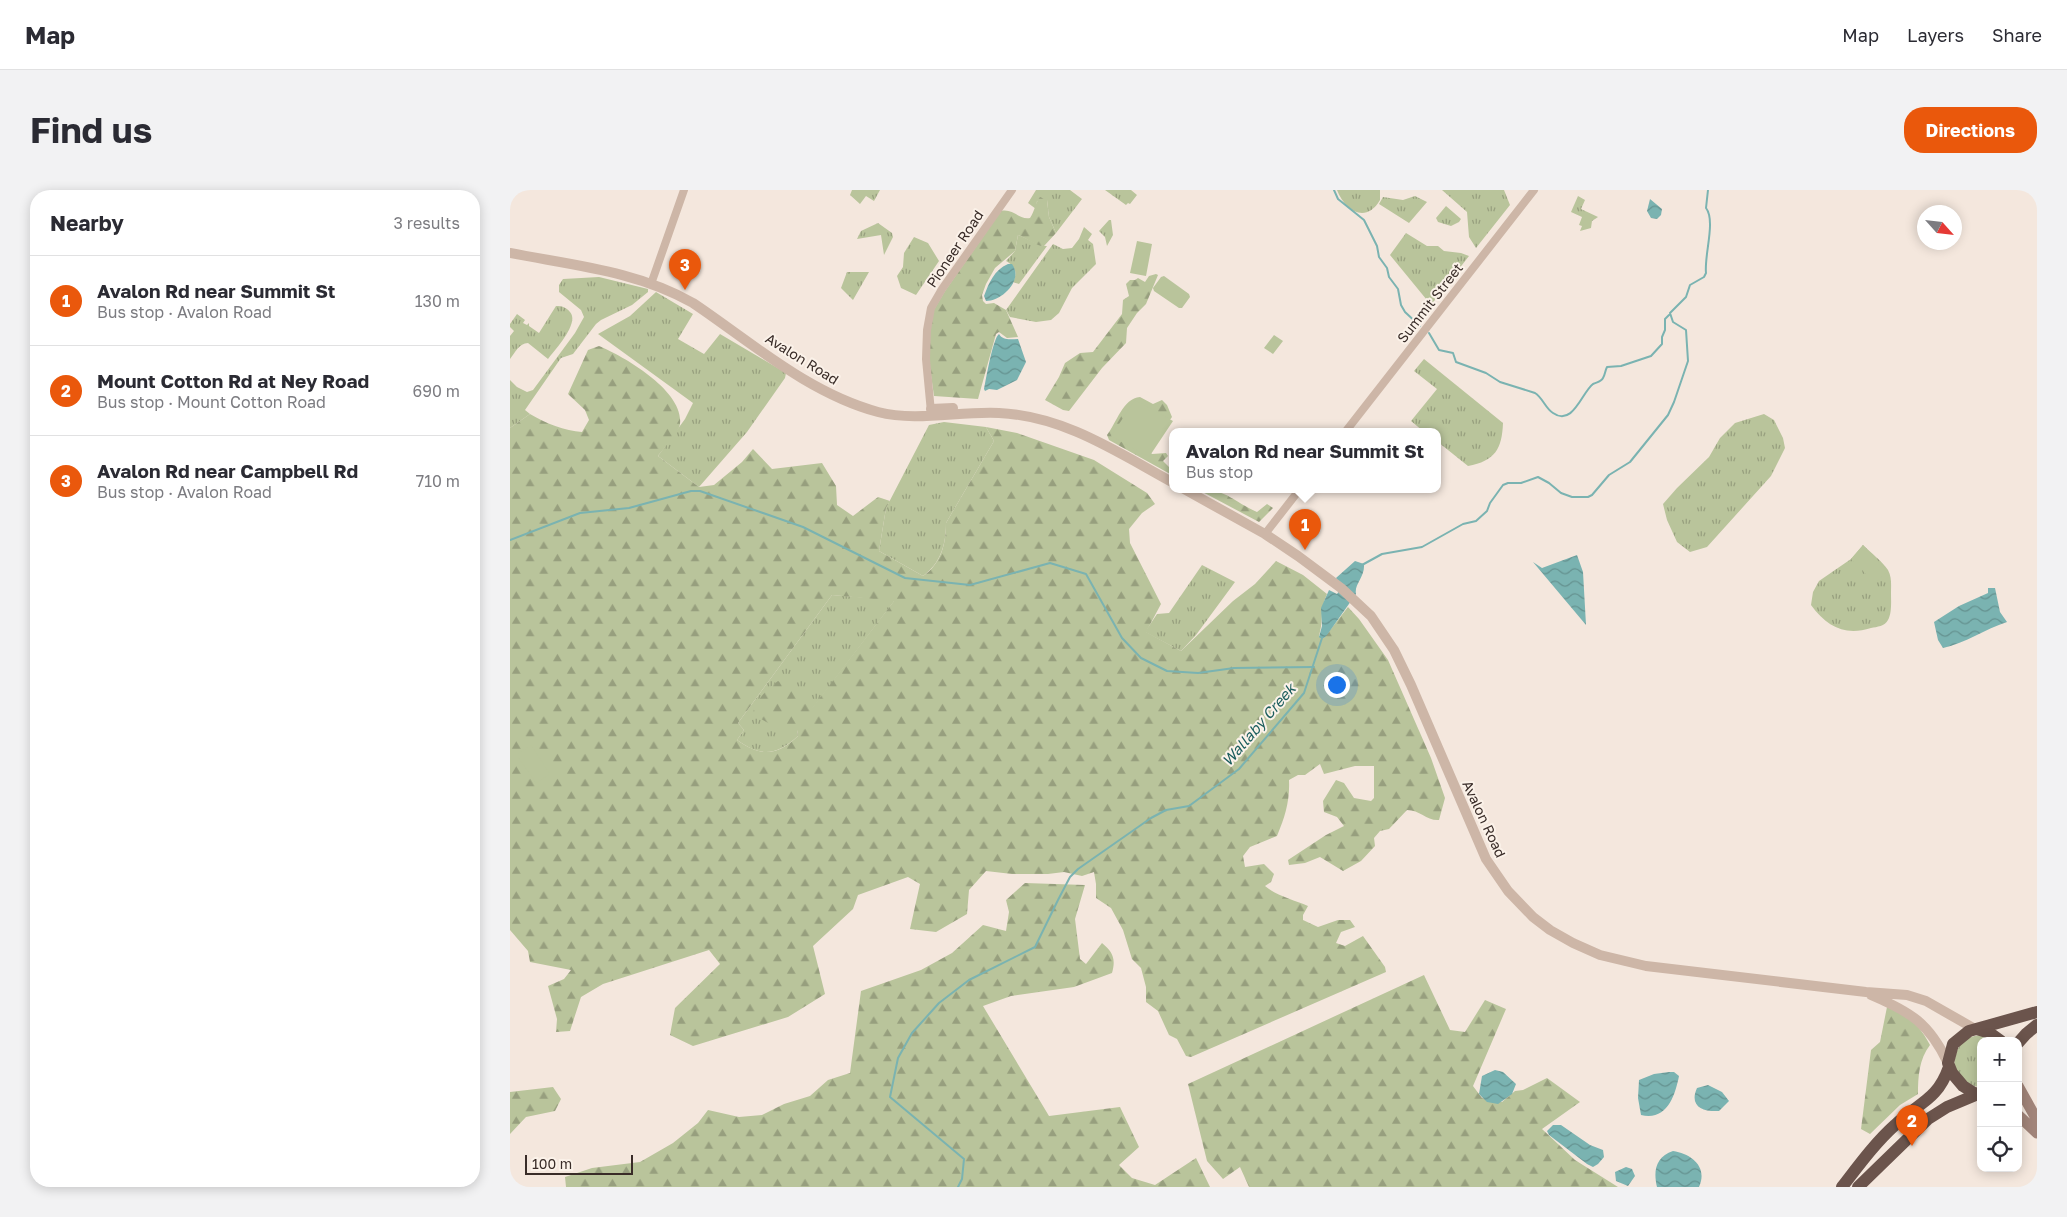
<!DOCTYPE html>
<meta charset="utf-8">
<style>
:root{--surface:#fff;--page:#f2f2f3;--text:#2b2b33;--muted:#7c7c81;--line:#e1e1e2;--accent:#ea580c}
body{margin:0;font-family:"Golos Text",sans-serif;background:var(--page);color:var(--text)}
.controls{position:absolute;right:15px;bottom:15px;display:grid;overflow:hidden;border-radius:10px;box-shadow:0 2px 12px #0003}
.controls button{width:45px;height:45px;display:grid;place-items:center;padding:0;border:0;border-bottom:1px solid var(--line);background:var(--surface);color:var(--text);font:25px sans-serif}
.compass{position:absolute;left:1407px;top:15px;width:45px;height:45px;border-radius:50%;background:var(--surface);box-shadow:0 2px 12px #0003;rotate:117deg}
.scale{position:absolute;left:15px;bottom:12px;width:108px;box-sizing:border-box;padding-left:5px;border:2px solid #392c28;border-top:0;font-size:14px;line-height:18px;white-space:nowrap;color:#392c28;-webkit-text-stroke:4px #fbf2e9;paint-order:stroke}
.you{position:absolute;left:826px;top:494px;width:18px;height:18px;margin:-12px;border:4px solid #fff;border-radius:50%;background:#1a73e8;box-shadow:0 0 0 8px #1a73e833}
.badge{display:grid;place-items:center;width:32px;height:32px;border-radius:50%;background:var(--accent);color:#fff;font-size:16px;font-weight:700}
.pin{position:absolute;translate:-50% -41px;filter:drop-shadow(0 1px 2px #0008)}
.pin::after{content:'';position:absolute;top:26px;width:18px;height:15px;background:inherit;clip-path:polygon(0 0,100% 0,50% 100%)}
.popup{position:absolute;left:659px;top:238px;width:272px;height:65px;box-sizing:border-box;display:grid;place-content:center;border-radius:10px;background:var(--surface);filter:drop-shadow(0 1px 4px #0005);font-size:16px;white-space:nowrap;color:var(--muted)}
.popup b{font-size:19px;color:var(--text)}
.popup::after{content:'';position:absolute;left:50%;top:100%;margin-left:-10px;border:10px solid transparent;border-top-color:var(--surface)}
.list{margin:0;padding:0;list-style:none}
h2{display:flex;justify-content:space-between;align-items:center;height:65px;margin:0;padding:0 20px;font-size:21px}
h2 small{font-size:16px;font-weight:400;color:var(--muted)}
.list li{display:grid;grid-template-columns:32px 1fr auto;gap:15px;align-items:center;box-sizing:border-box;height:90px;padding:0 20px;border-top:1px solid var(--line)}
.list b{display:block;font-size:19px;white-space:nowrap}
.list p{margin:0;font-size:16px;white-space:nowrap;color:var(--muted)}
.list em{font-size:16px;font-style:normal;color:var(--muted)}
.icon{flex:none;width:28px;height:28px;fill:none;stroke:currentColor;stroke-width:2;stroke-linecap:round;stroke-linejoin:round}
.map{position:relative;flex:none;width:1527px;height:997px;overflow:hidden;border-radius:20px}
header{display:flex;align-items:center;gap:30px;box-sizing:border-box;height:70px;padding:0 25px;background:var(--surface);border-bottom:1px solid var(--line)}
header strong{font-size:24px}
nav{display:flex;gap:28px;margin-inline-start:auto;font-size:18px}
.intro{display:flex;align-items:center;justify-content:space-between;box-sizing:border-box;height:120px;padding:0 30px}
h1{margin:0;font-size:35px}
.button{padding:12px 22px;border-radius:20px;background:var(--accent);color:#fff;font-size:18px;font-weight:700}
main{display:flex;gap:30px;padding:0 30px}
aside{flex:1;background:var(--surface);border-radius:20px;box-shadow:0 2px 12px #0003}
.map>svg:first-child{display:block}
.grass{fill:url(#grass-tufts)}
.forest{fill:url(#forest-firs);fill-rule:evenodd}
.garden{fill:#b9c49b}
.water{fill:url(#water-waves)}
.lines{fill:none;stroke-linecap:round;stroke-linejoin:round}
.stream{stroke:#7ab3b1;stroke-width:2}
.minor{stroke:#cdb6a7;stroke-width:8}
.tertiary{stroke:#cdb6a7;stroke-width:10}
.secondary{stroke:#a18479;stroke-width:11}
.trunk{stroke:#6b544c;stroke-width:12}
.labels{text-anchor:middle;stroke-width:4;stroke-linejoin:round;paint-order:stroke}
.street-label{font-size:14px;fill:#392c28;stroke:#fbf2e9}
.water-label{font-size:15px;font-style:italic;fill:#1b5d5d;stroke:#fbf2e9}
</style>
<header>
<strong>Map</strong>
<nav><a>Map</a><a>Layers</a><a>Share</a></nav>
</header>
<div class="intro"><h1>Find us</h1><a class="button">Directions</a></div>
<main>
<aside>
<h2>Nearby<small>3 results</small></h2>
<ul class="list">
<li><span class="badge">1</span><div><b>Avalon Rd near Summit St</b><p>Bus stop · Avalon Road</p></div><em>130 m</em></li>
<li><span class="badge">2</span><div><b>Mount Cotton Rd at Ney Road</b><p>Bus stop · Mount Cotton Road</p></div><em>690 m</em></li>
<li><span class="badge">3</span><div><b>Avalon Rd near Campbell Rd</b><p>Bus stop · Avalon Road</p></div><em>710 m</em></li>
</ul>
</aside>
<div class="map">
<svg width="1527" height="997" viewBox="0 0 1527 997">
<defs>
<pattern id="grass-tufts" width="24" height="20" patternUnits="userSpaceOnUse" patternTransform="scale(1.25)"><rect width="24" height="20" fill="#b9c49b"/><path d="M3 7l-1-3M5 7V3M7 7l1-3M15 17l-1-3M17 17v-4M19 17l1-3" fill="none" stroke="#979f7e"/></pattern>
<pattern id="forest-firs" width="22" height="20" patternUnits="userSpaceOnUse" patternTransform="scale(1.25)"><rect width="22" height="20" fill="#b9c49b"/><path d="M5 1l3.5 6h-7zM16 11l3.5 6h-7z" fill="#979f7e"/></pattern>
<pattern id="water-waves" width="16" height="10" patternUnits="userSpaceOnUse" patternTransform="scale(1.25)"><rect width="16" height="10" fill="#7ab3b1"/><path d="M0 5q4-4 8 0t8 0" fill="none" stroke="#659290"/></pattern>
</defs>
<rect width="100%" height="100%" fill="#f4e7dd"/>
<!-- grass -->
<path class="grass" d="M 342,0 L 370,0 L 364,11 L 356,6 L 350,14 L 340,5 Z
M 526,0 L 560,0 L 572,9 L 546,43 L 539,27 L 537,10 L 527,11 L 526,19 L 518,13 Z
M 595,0 L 621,0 L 627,5 L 620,14 L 618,13 L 616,15 Z
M 827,0 L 870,0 L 870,10 C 856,34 835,21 827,0 Z
M 932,0 L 994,0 L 1000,15 L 966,58 L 959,47 L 957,22 Z
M 905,6 L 917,12 L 899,33 L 869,14 L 873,7 L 893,10 Z
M 1068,6 L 1075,10 L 1071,19 L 1088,27 L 1082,31 L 1081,38 L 1070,41 L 1072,36 L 1069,35 L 1072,27 L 1061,22 Z
M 936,16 L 951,29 L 949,32 L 941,36 L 928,32 L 926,28 Z
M 599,30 L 601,30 L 603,45 L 597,56 L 595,47 L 589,41 Z
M 368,33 L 382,43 L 383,47 L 374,65 L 371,45 L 347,49 L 351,41 Z
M 574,37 L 582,44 L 578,50 L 583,54 L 586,74 L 562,98 L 549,123 L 541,130 L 526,132 L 500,127 L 496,120 L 543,54 L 553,59 L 562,58 L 569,49 Z
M 896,43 L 917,56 L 928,56 L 934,61 L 951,63 L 959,66 L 921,115 L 880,65 Z
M 508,45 C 518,48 526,56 537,56 L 509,94 L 503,92 C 508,82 505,76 496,71 L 505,61 Z
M 404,47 L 418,53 L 429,71 L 406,105 L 391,98 L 387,86 L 393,77 L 394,63 Z
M 337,82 L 359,82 L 343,110 L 331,98 Z
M 89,87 L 138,99 L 138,102 L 122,115 L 91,130 L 86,134 L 63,164 L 51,168 L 15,220 L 20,224 L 0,238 L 0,190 L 7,197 L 17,202 L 23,200 L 65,143 L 74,127 L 71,120 L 49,102 L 49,95 L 53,89 Z
M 146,102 L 183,124 L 168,149 L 194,164 L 210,144 L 276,183 L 275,188 L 237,242 L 189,297 L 148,266 L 175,229 L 183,213 L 88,144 L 120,126 Z
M 46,116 C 52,116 56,117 60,122 C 70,133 45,160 38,169 L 18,153 C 9,153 5,163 0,169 L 0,146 L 4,141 L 0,137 L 0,134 L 7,124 L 15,130 L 13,133 L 17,135 L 19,133 L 19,136 L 29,143 Z
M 914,169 L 993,233 C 992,259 985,271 958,276 L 928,252 L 928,241 L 913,241 L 901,231 L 927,199 L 904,181 Z
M 1254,224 L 1264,230 L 1273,248 L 1275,258 L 1261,286 L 1197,357 L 1180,362 L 1167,352 L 1157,330 L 1153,314 L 1167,298 L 1199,267 L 1210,248 L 1225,233 Z
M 434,232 L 476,237 L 484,251 L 436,333 C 436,354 431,373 413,386 L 369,361 L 376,318 L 419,235 Z
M 1353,355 C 1361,363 1372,371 1378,380 C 1382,387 1381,396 1381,403 C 1381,411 1382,423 1378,430 C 1375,436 1367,437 1361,438 C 1335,446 1317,437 1301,415 L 1303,402 L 1309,391 L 1341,369 Z
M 692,375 L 725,392 L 686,445 L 671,461 L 635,442 L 647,424 L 659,423 Z
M 322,405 L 385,410 L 302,519 L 270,540 L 287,540 L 288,546 C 266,566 251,567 227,550 L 234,540 L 228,533 Z
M 1471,845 L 1486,851 L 1471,851 L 1471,897 C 1458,897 1452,886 1444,877 C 1446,858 1450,847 1471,845 Z"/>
<!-- forest -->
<path class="forest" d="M 530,7 L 537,10 L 539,27 L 546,43 L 534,56 C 525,56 517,48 508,45 L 505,61 L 485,78 L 476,94 L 472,105 L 473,111 L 476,114 L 484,113 L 496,120 L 508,147 L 497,148 L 489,142 L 486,144 L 468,209 L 424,206 L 419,171 L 419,140 L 422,123 L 435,101 L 491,21 C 503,18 509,30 520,28 C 525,21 525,13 530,7 Z
M 646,84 L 648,85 L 636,114 L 627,123 L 617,138 L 616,153 L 592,178 L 559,221 L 553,220 L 535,210 L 549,187 L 555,173 L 570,163 L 583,162 L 612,124 L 613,110 L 619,106 L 616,94 L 620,90 L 625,90 L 628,88 L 635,92 L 639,86 Z
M 89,156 C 115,167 174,201 170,234 C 169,242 153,259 148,266 L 189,297 L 204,295 L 232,272 L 243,259 L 262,279 L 312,273 L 326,296 L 327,315 L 343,326 L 368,307 L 380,311 L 376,318 L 369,361 L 413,386 C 431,374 436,354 436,333 L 484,251 L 476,237 L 507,243 L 584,270 L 637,303 L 645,314 L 632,323 L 619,339 L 620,353 L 651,414 L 636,442 L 671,461 L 723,411 L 745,394 L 766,371 L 793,385 L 817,404 C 809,422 814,430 809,446 L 814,448 L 838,417 L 849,429 L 878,470 L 921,568 L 935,608 L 929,630 C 917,631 910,620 897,620 L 879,639 L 870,641 L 864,648 L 865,656 L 851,671 L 833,681 L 810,667 L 795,673 L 779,675 L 778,670 L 816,645 L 834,636 L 827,627 L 814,622 L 813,611 L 826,590 L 834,593 L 844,608 L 861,611 L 864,608 L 864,576 L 845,576 L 814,584 L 810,574 L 795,585 L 788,585 L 779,590 C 780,611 775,627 767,646 L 740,657 L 733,666 L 735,677 L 754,674 L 764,684 L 761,692 L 755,696 C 765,705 784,710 798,716 L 793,725 L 793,730 L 808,737 L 828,730 L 840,730 L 845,737 L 831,742 L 826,753 L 835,756 L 853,746 L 875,777 L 876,782 L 681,867 L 676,866 L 667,849 L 659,845 L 648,821 L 636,812 L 636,797 L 631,778 L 622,769 L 613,740 L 601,718 L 586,708 L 586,694 L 584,682 L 572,686 L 554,682 L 538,684 L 502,684 L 476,681 L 459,700 L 457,724 L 426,742 L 400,739 L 410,694 L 398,687 L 348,705 L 343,719 L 303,756 L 315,804 L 278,827 L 183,856 L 160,845 L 165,818 L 210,774 L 199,760 L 93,794 L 71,807 L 60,841 L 46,842 L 47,829 L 38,796 L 54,789 L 61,780 L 20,772 L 18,761 L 0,740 L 0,238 L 20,224 C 35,233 55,241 72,242 L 79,230 L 75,220 L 58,204 L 78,160 ZM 322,405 L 384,411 L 302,518 L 291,502 L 268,491 C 256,500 248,508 243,522 L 246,526 L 270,540 L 287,540 L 288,546 C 267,566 251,567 227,550 L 234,540 L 228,533 Z
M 630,207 L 643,214 L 652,210 L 657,215 L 662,227 L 638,260 L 642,264 L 656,263 L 658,266 L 653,271 L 662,280 L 662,285 L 599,250 L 597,245 C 606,234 613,208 630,207 Z
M 687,299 C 717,299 722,311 747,322 L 757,314 L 763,318 L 749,332 Z
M 515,693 L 575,695 L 565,729 L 570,769 L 576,774 L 592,753 C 603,762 606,769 602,783 L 564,797 L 501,806 L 473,816 L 539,926 L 610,917 L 629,957 L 609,975 L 622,988 L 645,995 L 686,968 L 700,997 L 56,997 L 55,987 L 82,978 L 130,972 L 163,953 L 188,933 L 198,920 L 229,927 L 252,925 L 274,914 L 300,906 L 318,890 L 340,883 L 351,801 L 411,780 L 442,763 L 473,735 L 496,741 L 499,722 L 496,710 Z
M 914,785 L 940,840 L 955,842 L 975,810 L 996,819 L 963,896 L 972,908 L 992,912 L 1005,901 L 1013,900 L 1037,888 L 1070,912 L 1032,939 L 1065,970 L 1108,997 L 739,997 L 730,977 L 713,989 L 697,971 L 678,894 Z
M 1377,817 C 1399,827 1409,834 1420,855 C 1409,869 1408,887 1408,904 L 1390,915 L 1360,944 L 1351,939 L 1361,860 L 1370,852 Z
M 43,897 L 51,909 L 45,921 L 16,927 L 0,944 L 0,902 Z"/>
<!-- garden -->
<path class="garden" d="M 627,51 L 642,54 L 636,86 L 620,83 Z
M 654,86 L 679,104 L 680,107 L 672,118 L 669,118 L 644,101 L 643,98 L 651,87 Z
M 764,145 L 773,151 L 763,164 L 754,158 Z
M 625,210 L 663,231 L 639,267 L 601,246 Z
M 1353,355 L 1378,381 L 1365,393 L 1341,369 Z
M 21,555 L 40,584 L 26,593 L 8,567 L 8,564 Z"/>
<!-- water -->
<path class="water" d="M 1140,9 L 1152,19 L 1151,25 L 1147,29 L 1141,28 L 1137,21 Z
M 498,74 L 502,74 C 514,90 492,111 476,111 L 474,106 C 479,93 484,80 498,74 Z
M 489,144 C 493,151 501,149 508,149 L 516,172 L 507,190 L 487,200 L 479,199 L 475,201 L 474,199 C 476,189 483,148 489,144 Z
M 1067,365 L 1073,382 L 1076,435 L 1023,372 L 1032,378 Z
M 845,371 L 854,374 C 855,387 844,394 846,404 L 817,445 L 814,448 L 810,448 L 809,447 L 812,436 L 811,418 L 819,400 L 827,404 L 831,398 L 826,388 Z
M 1478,398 L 1485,398 L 1490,422 L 1497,432 C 1475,439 1456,453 1433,458 L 1428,450 L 1424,432 L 1449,416 L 1478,403 Z
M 985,880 L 993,882 L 1006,894 L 1002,904 L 988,914 L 977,912 L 969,904 L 972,886 Z
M 1159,882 L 1164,882 L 1169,886 C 1165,906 1157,931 1131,925 L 1128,908 L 1129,890 L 1144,884 Z
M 1198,895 L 1212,902 L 1219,911 L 1209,921 C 1192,922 1179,916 1187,898 Z
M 1043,935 L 1051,935 L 1080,955 L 1093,960 L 1094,967 L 1088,974 L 1083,977 L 1077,974 L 1039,945 L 1037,941 Z
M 1163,961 C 1182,964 1198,977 1189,997 L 1147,997 C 1143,980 1146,967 1163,961 Z
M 1116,977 L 1122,979 L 1125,986 L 1118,996 L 1106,991 L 1105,982 Z"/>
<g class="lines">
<!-- stream -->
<path class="stream" d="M 824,0 L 828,9 L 854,30 L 867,56 L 869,67 L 877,78 L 879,87 L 888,99 L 891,115 L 895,122 L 910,136
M 919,143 L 929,160 L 943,163 L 946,172 L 976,183 L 990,192 L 1025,203 C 1033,208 1035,218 1043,223 C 1063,237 1072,202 1083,194 C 1087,192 1091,192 1093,188 C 1095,185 1095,181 1097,177 L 1111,176 L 1141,166 L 1152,154 L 1152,147 L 1155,140 L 1155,129 L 1159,125
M 0,350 L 70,323 L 119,318 L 181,301 L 190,301 L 293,337 L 395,388 L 460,395 L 540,373 L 576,384 L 612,448 L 631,468 L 657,481 L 688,483 L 724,478 L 804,477
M 852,375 L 872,364 L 912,357 L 953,334 L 966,331 L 977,321 L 980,313 L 993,295 L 998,293 L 1011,293 L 1028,287 L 1039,293 L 1051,303 L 1062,307 L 1078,307 L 1082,305 L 1099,285 L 1120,272 L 1158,225 L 1164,212 L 1178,171 L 1176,140 L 1163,132 L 1160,123 L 1176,107 L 1180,95 L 1194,87 L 1196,83 C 1194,65 1206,31 1196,18 L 1198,0
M 448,997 L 452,989 L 454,969 L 380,907 L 388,868 L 402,843 L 429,813 L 459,790 L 525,757 L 548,710 L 560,687 L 568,679 L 641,628 L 656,620 L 679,616 L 729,579 L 794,503 L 812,448"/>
<!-- minor -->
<path class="minor" d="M 141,94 L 174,0
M 421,222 L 416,169 L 417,140 L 421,118 L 432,99 L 502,0
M 836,241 L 1024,0
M 755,344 L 790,299"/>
<!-- tertiary -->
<path class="tertiary" d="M 0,63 C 61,75 128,81 183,113 C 241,152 298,203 368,222 C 407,232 448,221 489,223 C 554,226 607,262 662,292
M 421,219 L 443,218
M 674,299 L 755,344 L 788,366 L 831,398 L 861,426 L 884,460 L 901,495 L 976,669 L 998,701 L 1023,727 L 1040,740 L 1063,753 L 1090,765 L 1136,776 L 1356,802 L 1397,805 L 1416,811 L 1465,839
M 1361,805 C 1401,822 1419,833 1438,873"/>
<!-- secondary -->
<path class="secondary" d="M 1508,896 L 1527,930
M 1508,925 L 1527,943"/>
<!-- trunk -->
<path class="trunk" d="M 1467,839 L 1480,843 L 1491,851
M 1508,853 L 1516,844 L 1527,835
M 1471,904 L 1464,903 L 1453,896 L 1442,883 L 1438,873 L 1443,854 L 1459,841 L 1527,822
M 1332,997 C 1349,975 1365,953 1385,935 C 1409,912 1427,911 1439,877
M 1348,997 L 1418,929 L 1437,917 L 1468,904"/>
</g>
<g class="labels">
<!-- street labels -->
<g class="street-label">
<text transform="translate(445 59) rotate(-56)" y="5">Pioneer Road</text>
<text transform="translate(920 113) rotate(-52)" y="5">Summit Street</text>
<text transform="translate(292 169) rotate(32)" y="5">Avalon Road</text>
<text transform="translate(974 629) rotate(65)" y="5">Avalon Road</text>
</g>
<!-- water labels -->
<g class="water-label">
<text transform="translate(749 535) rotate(-49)" y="5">Wallaby Creek</text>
</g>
</g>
</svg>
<div class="controls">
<button>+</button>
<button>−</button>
<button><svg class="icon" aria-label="locate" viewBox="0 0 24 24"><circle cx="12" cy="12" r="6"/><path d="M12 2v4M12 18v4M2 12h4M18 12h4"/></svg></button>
</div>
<svg class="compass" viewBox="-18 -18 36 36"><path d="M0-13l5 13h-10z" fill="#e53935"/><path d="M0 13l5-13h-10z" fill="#7c7c81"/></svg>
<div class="scale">100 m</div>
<div class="you"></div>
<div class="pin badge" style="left:795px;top:360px">1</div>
<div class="popup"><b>Avalon Rd near Summit St</b>Bus stop</div>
<div class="pin badge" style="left:1402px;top:956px">2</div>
<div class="pin badge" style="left:175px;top:100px">3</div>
</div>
</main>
